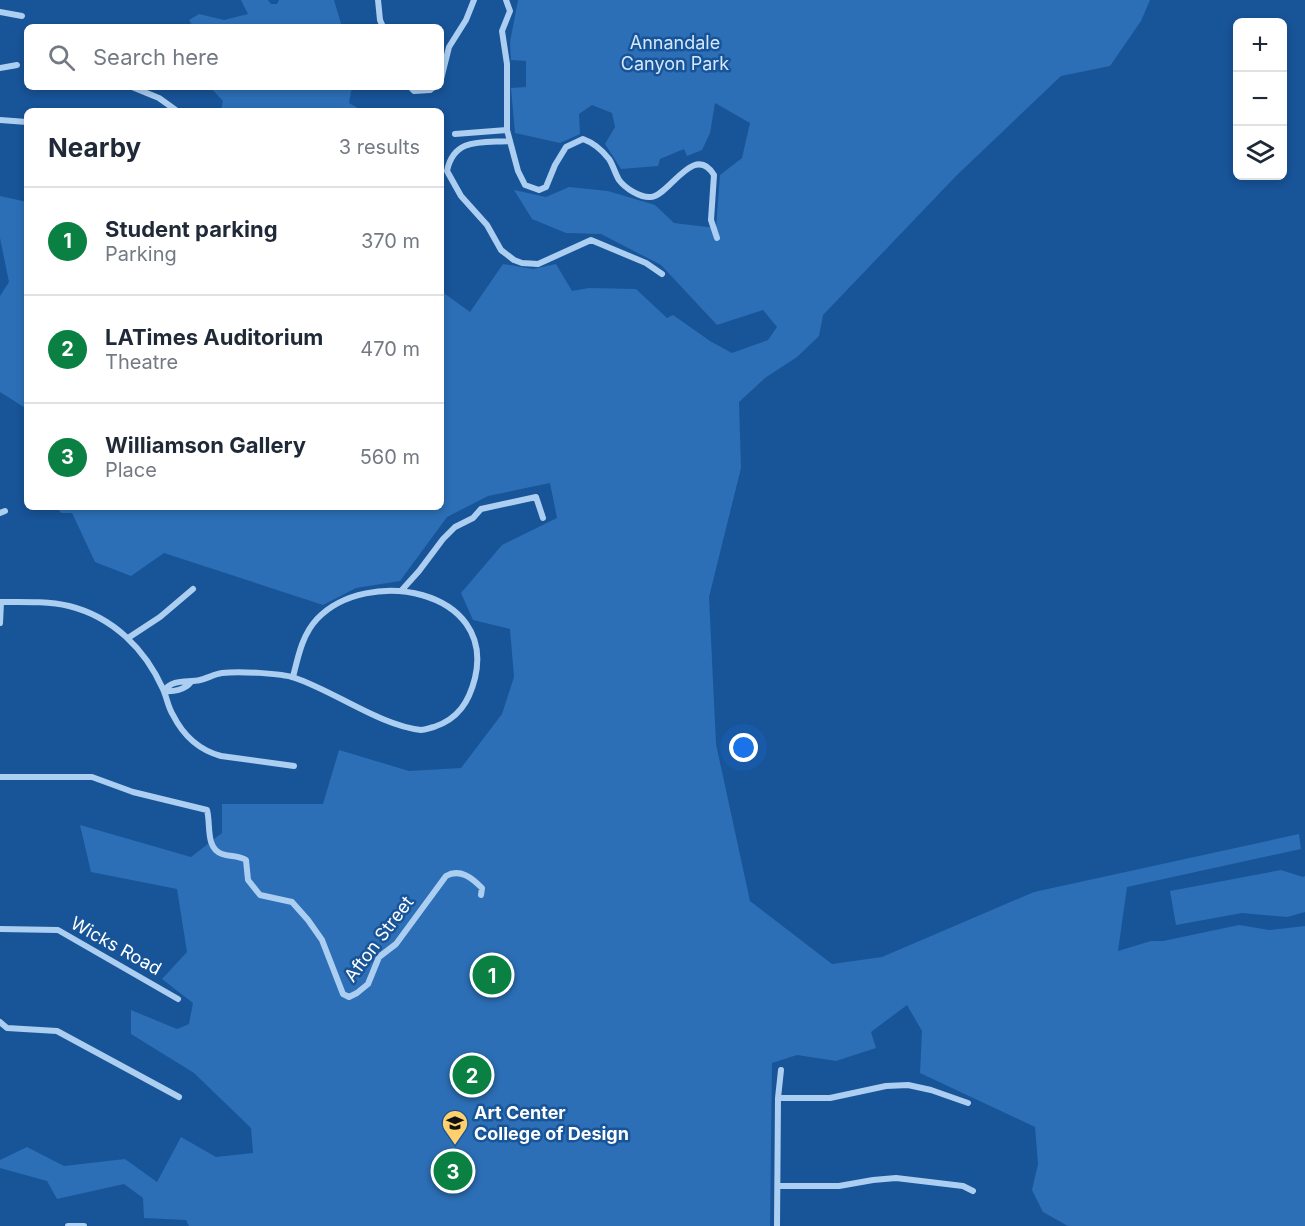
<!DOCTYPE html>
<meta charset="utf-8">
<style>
:root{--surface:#fff;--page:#f2f2f3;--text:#1f2937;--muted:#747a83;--line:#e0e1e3;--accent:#0b8043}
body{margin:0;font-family:Inter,sans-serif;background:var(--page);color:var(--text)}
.controls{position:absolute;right:18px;top:18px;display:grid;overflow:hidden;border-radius:9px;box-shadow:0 3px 9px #0003}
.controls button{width:54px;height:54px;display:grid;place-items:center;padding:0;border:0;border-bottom:2px solid var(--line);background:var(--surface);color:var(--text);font:30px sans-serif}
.you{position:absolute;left:744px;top:748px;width:21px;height:21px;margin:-15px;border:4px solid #fff;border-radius:50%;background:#1a73e8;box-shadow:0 0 0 9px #1a73e833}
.badge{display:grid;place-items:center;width:39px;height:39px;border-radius:50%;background:var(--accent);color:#fff;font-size:20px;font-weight:700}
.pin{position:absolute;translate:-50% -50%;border:3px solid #fff;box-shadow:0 2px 6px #0006}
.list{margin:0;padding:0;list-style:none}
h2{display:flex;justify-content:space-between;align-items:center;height:78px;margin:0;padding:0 24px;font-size:26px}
h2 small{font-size:20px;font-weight:400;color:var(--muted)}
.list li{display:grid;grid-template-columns:39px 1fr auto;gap:18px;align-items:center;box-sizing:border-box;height:108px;padding:0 24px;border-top:2px solid var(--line)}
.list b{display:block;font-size:22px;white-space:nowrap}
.list p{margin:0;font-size:20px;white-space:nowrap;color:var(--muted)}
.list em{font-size:20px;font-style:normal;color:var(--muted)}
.icon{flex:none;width:33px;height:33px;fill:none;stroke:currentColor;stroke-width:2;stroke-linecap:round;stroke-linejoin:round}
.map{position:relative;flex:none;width:1305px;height:1226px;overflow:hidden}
.search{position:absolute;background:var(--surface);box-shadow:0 3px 9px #0003;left:24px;top:24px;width:420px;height:66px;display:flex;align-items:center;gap:15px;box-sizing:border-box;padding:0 21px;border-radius:9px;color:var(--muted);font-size:22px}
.panel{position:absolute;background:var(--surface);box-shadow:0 3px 9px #0003;left:24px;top:108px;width:420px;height:402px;border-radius:9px}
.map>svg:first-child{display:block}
.green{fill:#2c6fb6}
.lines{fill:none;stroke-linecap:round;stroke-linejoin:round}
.minor{stroke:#accef1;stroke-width:6}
.labels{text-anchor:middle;stroke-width:5;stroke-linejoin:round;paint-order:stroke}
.park-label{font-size:18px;fill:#d4e7fc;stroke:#185498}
.street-label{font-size:18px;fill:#fff;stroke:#185498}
.poi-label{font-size:18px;font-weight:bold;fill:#fff;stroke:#185498;text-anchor:start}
</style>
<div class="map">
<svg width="1305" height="1226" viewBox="0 0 1305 1226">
<rect width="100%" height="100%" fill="#185498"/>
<!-- green -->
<path class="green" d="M 241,0 L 268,0 L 271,4 L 277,4 L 279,0 L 334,0 L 342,27 L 193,27 L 189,20 L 199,14 L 224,20 L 248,14 Z
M 518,0 L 1150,0 L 1141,21 L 1110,66 L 1061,76 L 957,175 L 823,315 L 819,336 L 797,357 L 765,378 L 739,402 L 741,468 L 709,597 L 716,744 L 750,901 L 832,964 L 882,957 L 1034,892 L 1299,834 L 1301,849 L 1127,887 L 1118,951 L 1151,941 L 1163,941 L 1239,925 L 1269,930 L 1305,926 L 1305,1226 L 1068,1226 L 1043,1212 L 1032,1190 L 1038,1164 L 1035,1127 L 920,1073 L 922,1031 L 907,1005 L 871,1032 L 876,1048 L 836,1061 L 797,1055 L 772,1063 L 770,1226 L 189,1226 L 186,1220 L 144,1218 L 143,1198 L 124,1184 L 57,1199 L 47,1181 L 0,1168 L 0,1160 L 27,1147 L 64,1166 L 125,1159 L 157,1182 L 181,1137 L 216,1157 L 253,1153 L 251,1128 L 194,1073 L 131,1034 L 131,1010 L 177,1029 L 189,1024 L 193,1003 L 162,979 L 187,952 L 177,889 L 91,872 L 80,825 L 191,857 L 222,833 L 222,804 L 323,804 L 339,750 L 409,771 L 461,768 L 502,714 L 514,677 L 510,629 L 473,620 L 461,593 L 502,545 L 557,518 L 550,483 L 488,496 L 447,517 L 400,581 L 356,588 L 323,605 L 164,553 L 131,576 L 95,562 L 72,513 L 61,513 L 57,507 L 441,507 L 441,291 L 470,312 L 503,264 L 533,269 L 556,264 L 572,291 L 589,288 L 636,289 L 667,318 L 673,315 L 710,341 L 732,353 L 768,340 L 777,327 L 763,310 L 717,325 L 661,265 L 601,234 L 566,233 L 532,219 L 514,190 L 546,197 L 569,187 L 608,191 L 655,205 L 674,223 L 716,228 L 720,175 L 742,158 L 750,123 L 715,103 L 710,133 L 702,150 L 687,156 L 684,149 L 660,159 L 658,166 L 621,169 L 605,144 L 615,127 L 612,113 L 592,105 L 579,114 L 580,134 L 560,143 L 515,133 L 511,88 L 526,87 L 526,61 L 511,60 L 510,42 Z
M 210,87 L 352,87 L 349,103 L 363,111 L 221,111 L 223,101 Z
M 0,196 L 27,202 L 27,409 L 0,392 L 0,296 L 9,282 L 0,238 Z
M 1281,870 L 1303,877 L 1305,876 L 1305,912 L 1287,917 L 1242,913 L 1176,925 L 1170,891 Z"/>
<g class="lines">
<!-- minor -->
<path class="minor" d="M 378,0 L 380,20 L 383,27
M 506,0 L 510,11 L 502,31 L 507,64 L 507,130 L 518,171 L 525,185 L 539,190 L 546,187 L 555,165 L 566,147 L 583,139 C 594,143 602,150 609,159 C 613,165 615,173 619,180 C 625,188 640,198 651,197 C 669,196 694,142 714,175 L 711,220 L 717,238
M 0,12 L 22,16
M 0,68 L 17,65
M 441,79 L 449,47 L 466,20 L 474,0
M 132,87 L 159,98 L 177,111
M 410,87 L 414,91 L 430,90 L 434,87
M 0,120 L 27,122
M 455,134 L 507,130
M 510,141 C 482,143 454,137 447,171 L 461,196 L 487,225 L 501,250 L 514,260 L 522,263 L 538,264 L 591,240 L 646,263 L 662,274
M 0,513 L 5,511
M 401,591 L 419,571 L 443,539 L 455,527 L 473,518 L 481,509 L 536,497 L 543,518
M 0,602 C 23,602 47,601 69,606 C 113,617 145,649 163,689 C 167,698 168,707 173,715 C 183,735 199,750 221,756 L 294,766
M 0,623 L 1,602
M 128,638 L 160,617 L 193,589
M 164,691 C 173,678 188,683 200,680 C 208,678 215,674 222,673 C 238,671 281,673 295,678 C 334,691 381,726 421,730 C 426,730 429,728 434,727 C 458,719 469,702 475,678 C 496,589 367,566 317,619 C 302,635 298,657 293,677
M 164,691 C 173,692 185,690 191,682
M 0,777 L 92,777 L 133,792 L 207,810 C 211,824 205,848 222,854 C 230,857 238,855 246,860 L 248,880 L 260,895 L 292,902 L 308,920 L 322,940 L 343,994 L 349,997 L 357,993 L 368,984 L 379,957 L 396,944 L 446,876 C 460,868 472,878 482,888 L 481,895
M 0,929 L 58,930 L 178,999
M 0,1022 L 7,1028 L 57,1031 L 179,1097
M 778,1098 L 830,1098 L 886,1086 L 908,1085 L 931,1090 L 968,1103
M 779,1186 L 839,1186 L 873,1180 L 896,1178 L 963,1186 L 973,1191
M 68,1226 L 84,1226
M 777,1226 L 778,1098 L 781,1070"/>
</g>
<!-- icons -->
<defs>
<g id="university-pin" transform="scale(1.35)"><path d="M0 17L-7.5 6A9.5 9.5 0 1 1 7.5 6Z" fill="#ffd06c" stroke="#185498"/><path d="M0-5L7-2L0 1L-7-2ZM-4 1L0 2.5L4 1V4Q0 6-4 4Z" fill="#111"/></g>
</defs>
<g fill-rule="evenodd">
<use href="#university-pin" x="455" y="1123"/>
</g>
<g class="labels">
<!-- park labels -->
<g class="park-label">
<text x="675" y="49">Annandale<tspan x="675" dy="21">Canyon Park</tspan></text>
</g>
<!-- street labels -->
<g class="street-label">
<text transform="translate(379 939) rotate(-53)" y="6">Afton Street</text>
<text transform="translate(116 946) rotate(29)" y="6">Wicks Road</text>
</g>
<!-- poi labels -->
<g class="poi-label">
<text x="474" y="1119">Art Center<tspan x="474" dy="21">College of Design</tspan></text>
</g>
</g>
</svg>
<div class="controls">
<button>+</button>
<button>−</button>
<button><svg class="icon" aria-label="layers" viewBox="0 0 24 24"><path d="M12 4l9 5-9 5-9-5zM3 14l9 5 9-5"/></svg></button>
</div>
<div class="you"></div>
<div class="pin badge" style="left:492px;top:975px">1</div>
<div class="pin badge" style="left:472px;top:1075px">2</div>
<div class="pin badge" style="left:453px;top:1171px">3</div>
<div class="search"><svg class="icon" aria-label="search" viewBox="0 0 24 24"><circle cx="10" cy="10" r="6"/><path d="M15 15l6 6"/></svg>Search here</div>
<section class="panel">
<h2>Nearby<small>3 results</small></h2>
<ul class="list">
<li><span class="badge">1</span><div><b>Student parking</b><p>Parking</p></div><em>370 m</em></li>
<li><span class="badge">2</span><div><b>LATimes Auditorium</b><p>Theatre</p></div><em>470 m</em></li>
<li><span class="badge">3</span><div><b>Williamson Gallery</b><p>Place</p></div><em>560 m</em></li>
</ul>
</section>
</div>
